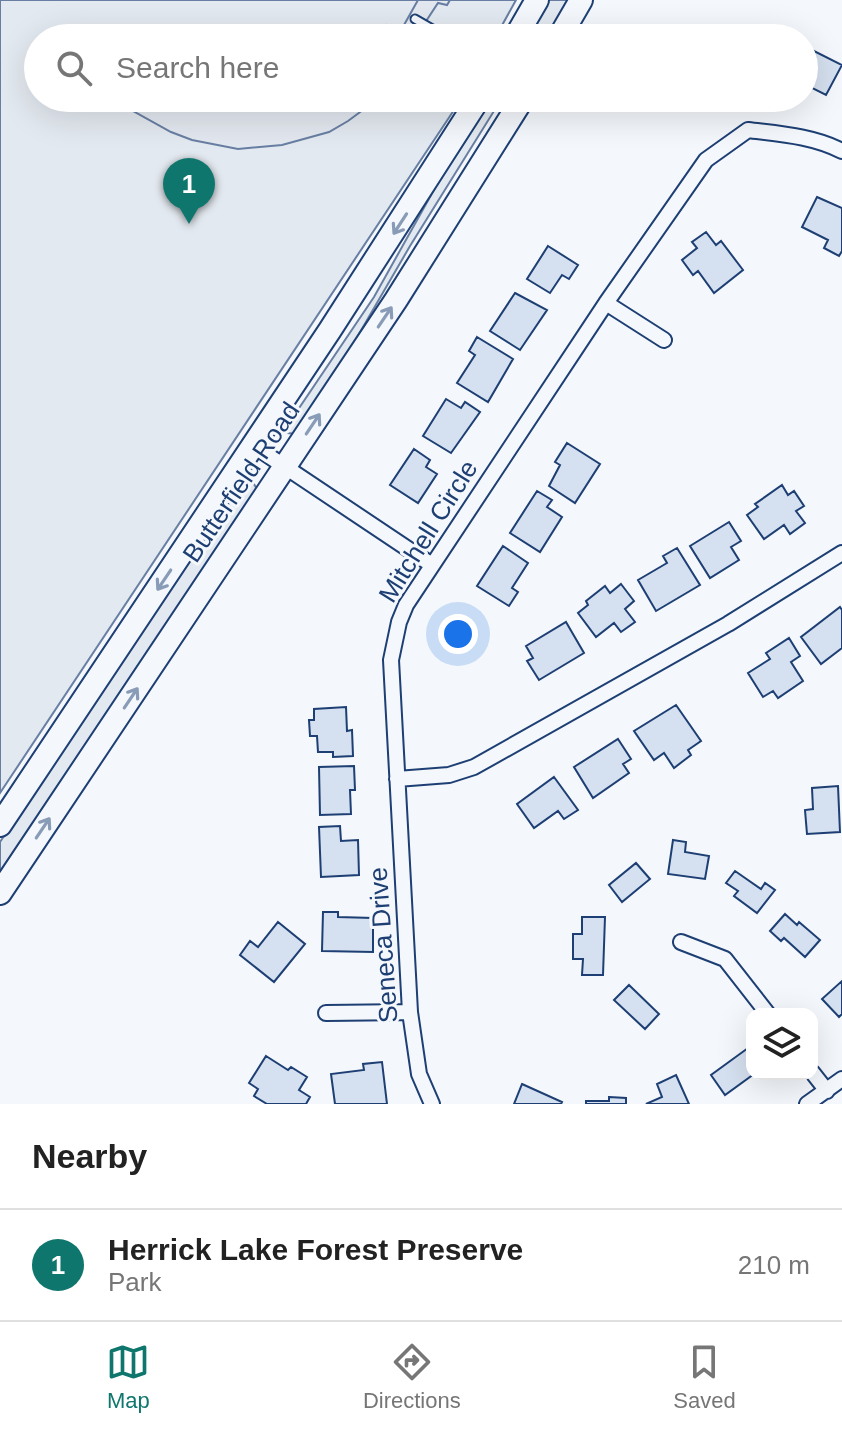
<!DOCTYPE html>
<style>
:root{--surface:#fff;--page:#f6f6f6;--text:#222;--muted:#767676;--line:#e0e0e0;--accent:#0f766e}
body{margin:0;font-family:Arial,sans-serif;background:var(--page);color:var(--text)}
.controls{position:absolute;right:24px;bottom:24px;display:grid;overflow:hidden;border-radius:16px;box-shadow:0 8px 32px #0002}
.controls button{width:72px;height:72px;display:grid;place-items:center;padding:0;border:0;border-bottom:2px solid var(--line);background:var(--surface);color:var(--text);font:40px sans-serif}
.you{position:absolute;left:458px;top:634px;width:28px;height:28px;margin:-20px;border:6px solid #fff;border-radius:50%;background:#1a73e8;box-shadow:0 0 0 12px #1a73e833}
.badge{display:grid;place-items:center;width:52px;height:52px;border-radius:50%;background:var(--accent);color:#fff;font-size:26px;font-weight:700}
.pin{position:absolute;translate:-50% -66px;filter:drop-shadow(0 2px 4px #0008)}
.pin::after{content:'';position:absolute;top:42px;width:28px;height:24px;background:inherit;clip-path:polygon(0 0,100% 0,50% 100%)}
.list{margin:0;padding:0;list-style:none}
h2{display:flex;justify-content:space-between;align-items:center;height:104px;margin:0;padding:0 32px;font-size:34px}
h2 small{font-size:26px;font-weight:400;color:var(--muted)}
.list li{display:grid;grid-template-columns:52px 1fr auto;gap:24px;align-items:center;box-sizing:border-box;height:112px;padding:0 32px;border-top:2px solid var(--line)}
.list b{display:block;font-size:30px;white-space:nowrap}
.list p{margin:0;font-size:26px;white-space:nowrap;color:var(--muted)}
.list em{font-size:26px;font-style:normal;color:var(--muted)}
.icon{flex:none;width:44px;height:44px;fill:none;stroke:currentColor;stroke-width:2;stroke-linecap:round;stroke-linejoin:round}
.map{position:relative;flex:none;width:842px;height:1104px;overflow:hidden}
.search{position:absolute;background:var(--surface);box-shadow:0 8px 32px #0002;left:24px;right:24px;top:24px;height:88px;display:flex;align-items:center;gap:20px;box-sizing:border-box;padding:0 28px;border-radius:44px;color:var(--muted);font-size:30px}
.sheet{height:216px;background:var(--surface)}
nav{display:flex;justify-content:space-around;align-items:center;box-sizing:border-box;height:112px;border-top:2px solid var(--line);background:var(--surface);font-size:22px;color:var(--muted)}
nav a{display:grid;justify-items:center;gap:4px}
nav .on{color:var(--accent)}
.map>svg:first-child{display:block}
.green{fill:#e3e9f0;stroke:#687fa3;stroke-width:2}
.parking{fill:#e3e8f0;stroke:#687fa3;stroke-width:2}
.building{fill:#d5e0f0;stroke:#1d3f73;stroke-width:2}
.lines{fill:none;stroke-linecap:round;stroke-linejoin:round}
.lane-casing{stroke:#1d3f73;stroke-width:11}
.street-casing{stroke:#1d3f73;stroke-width:18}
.primary-casing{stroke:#1d3f73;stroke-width:26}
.lane{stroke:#f4f7fb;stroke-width:7}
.street{stroke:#f4f7fb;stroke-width:14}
.primary{stroke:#f4f7fb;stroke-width:22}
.oneway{stroke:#889bb7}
.labels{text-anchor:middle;stroke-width:6;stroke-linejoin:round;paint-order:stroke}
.street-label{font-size:26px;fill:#1d3f73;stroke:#f4f7fb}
</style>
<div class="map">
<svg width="842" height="1104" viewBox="0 0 842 1104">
<rect width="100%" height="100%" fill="#f4f7fb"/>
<!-- green -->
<path class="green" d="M 0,0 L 516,0 L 495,38 L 38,38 L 38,98 L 462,98 L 0,793 Z
M 547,0 L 570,0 L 548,38 L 525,38 Z
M 491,101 L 495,103 L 494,111 L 410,246 L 334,377 L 296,434 L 288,433 L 287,426 L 374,297 L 449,163 L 487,103 Z
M 247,478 L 252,481 L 257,489 L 0,876 L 0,842 L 240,483 Z"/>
<!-- parking -->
<path class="parking" d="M 418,0 L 450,0 L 447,5 L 438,3 L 415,38 L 377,38 L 387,25 L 398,29 L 404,25 Z
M 130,98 L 209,98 L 253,103 L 289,98 L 379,98 L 348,121 L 329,132 L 282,145 L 238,149 L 192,140 L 171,132 L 126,107 Z"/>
<!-- building -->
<path class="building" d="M 804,46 L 842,65 L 826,95 L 804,84 Z
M 817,197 L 842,208 L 842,251 L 839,256 L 824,248 L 828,240 L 802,227 Z
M 706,232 L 716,245 L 721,241 L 743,270 L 714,293 L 698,271 L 693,275 L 682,260 L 697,248 L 692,242 Z
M 548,246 L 578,265 L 569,279 L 562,275 L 550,293 L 527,279 Z
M 515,293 L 547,310 L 520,350 L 490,331 Z
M 477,337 L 513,359 L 488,402 L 457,383 L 475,355 L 469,351 Z
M 446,399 L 461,408 L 465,402 L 480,412 L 451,453 L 423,436 Z
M 567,443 L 600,464 L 575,503 L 549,486 L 560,465 L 555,462 Z
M 414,449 L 430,460 L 426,467 L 437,474 L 418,503 L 390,485 Z
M 782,485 L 788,495 L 794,491 L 804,506 L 796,511 L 805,523 L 790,534 L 784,525 L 764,539 L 747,515 L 758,507 L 755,504 Z
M 537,491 L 552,500 L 547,507 L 562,517 L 540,552 L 510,533 Z
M 729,522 L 741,541 L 731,547 L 739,560 L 710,578 L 690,546 Z
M 503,546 L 528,563 L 512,588 L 518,592 L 509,606 L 477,586 Z
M 677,548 L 700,585 L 656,611 L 638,580 L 667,563 L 663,556 Z
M 621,584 L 634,601 L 625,609 L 635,622 L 621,632 L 614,623 L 596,637 L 578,613 L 588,605 L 586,601 L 605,586 L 610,593 Z
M 840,607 L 842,610 L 842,648 L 821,664 L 801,637 Z
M 566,622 L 584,653 L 539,680 L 527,661 L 533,658 L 526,646 Z
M 789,638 L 800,656 L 791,662 L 803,681 L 778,698 L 773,691 L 763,697 L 748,673 L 770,659 L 766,653 Z
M 676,705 L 701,741 L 688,750 L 691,755 L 674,768 L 664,753 L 654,760 L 634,731 Z
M 346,707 L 347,731 L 352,730 L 353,756 L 333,757 L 333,752 L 318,752 L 317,736 L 310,736 L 309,720 L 314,720 L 314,709 Z
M 618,739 L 631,759 L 623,764 L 629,773 L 593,798 L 574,767 Z
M 354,766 L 355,790 L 350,790 L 351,814 L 320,815 L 319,767 Z
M 554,777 L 578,810 L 564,819 L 558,811 L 534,828 L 517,804 Z
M 838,786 L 840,832 L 807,834 L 805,810 L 813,809 L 812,788 Z
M 340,826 L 341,841 L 358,840 L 359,875 L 321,877 L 319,827 Z
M 673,840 L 686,842 L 685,852 L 709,856 L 705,879 L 668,874 Z
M 636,863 L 650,879 L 622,902 L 609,885 Z
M 735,871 L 761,889 L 765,883 L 775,890 L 757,913 L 734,896 L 738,891 L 726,883 Z
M 323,912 L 338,912 L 338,917 L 373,918 L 373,952 L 322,951 Z
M 785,914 L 797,925 L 799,922 L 820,940 L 805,957 L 784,938 L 781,941 L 770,931 Z
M 582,917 L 605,917 L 603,975 L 582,975 L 583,959 L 573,959 L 573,934 L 582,934 Z
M 278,922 L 305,944 L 274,982 L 240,955 L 250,941 L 258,947 Z
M 842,981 L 842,1014 L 839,1017 L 822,999 Z
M 629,985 L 659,1014 L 645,1029 L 614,1000 Z
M 748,1048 L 752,1053 L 752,1074 L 754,1074 L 725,1095 L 711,1075 Z
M 266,1056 L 288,1070 L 291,1067 L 307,1077 L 299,1090 L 310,1097 L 306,1104 L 267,1104 L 254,1096 L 258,1089 L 249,1083 Z
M 382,1062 L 387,1104 L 335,1104 L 331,1074 L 364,1070 L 363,1064 Z
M 676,1075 L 689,1104 L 646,1104 L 662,1097 L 657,1084 Z
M 522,1084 L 562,1102 L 561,1104 L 514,1104 Z
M 609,1097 L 626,1098 L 626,1104 L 586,1104 L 586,1101 L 609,1101 Z"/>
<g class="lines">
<!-- lane casing -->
<g class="lane-casing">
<path id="lane" d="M 415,19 L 448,38"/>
</g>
<!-- street casing -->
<g class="street-casing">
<path id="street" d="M 606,303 L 664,340
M 254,446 L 432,565
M 397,779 L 449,775 L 474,767 L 728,624 L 842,553
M 681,942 L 725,959 L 768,1014
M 326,1013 L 410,1012
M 812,1072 L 827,1091
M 432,1104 L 419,1074 L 410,1012 L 391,660 L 399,622 L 406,605 L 606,303 L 706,160 L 748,130 C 780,134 813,136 842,151
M 807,1104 L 842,1079"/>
</g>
<!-- primary casing -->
<g class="primary-casing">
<path id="primary" d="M 515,38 L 537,0
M 559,38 L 581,0
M 0,825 L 330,330 L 479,98
M 0,893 L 396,300 L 523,98"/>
</g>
<!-- lane -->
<use href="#lane" class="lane"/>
<!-- street -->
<use href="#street" class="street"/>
<!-- primary -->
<use href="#primary" class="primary"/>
</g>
<!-- one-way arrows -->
<defs><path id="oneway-shaft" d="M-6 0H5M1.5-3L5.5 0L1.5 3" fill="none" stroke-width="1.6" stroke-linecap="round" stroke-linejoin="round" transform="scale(2)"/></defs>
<g class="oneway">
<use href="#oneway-shaft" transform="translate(400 224) rotate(123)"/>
<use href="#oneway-shaft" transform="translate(385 317) rotate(-56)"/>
<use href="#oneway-shaft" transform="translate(313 424) rotate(-56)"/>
<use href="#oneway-shaft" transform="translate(164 580) rotate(124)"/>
<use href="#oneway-shaft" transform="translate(131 698) rotate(-56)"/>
<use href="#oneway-shaft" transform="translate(43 828) rotate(-56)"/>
</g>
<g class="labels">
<!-- street labels -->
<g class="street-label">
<text transform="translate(241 482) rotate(-56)" y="9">Butterfield Road</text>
<text transform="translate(428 531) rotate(-58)" y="9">Mitchell Circle</text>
<text transform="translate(383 945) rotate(-94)" y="9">Seneca Drive</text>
</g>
</g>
</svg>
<div class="controls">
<button><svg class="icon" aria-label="layers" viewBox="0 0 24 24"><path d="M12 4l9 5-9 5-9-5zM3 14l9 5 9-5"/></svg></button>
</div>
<div class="you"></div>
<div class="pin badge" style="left:189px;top:224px">1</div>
<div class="search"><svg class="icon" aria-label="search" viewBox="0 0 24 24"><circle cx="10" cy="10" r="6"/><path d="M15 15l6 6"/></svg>Search here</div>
</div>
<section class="sheet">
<h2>Nearby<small></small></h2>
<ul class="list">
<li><span class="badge">1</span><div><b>Herrick Lake Forest Preserve</b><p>Park</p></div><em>210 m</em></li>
</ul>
</section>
<nav>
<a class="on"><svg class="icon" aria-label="map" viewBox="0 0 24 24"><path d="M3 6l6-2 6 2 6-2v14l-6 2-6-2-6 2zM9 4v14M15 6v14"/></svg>Map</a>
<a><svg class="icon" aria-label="directions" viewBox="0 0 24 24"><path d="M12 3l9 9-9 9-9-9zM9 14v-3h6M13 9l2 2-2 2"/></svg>Directions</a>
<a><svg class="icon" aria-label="saved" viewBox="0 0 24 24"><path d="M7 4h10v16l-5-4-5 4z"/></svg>Saved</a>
</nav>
